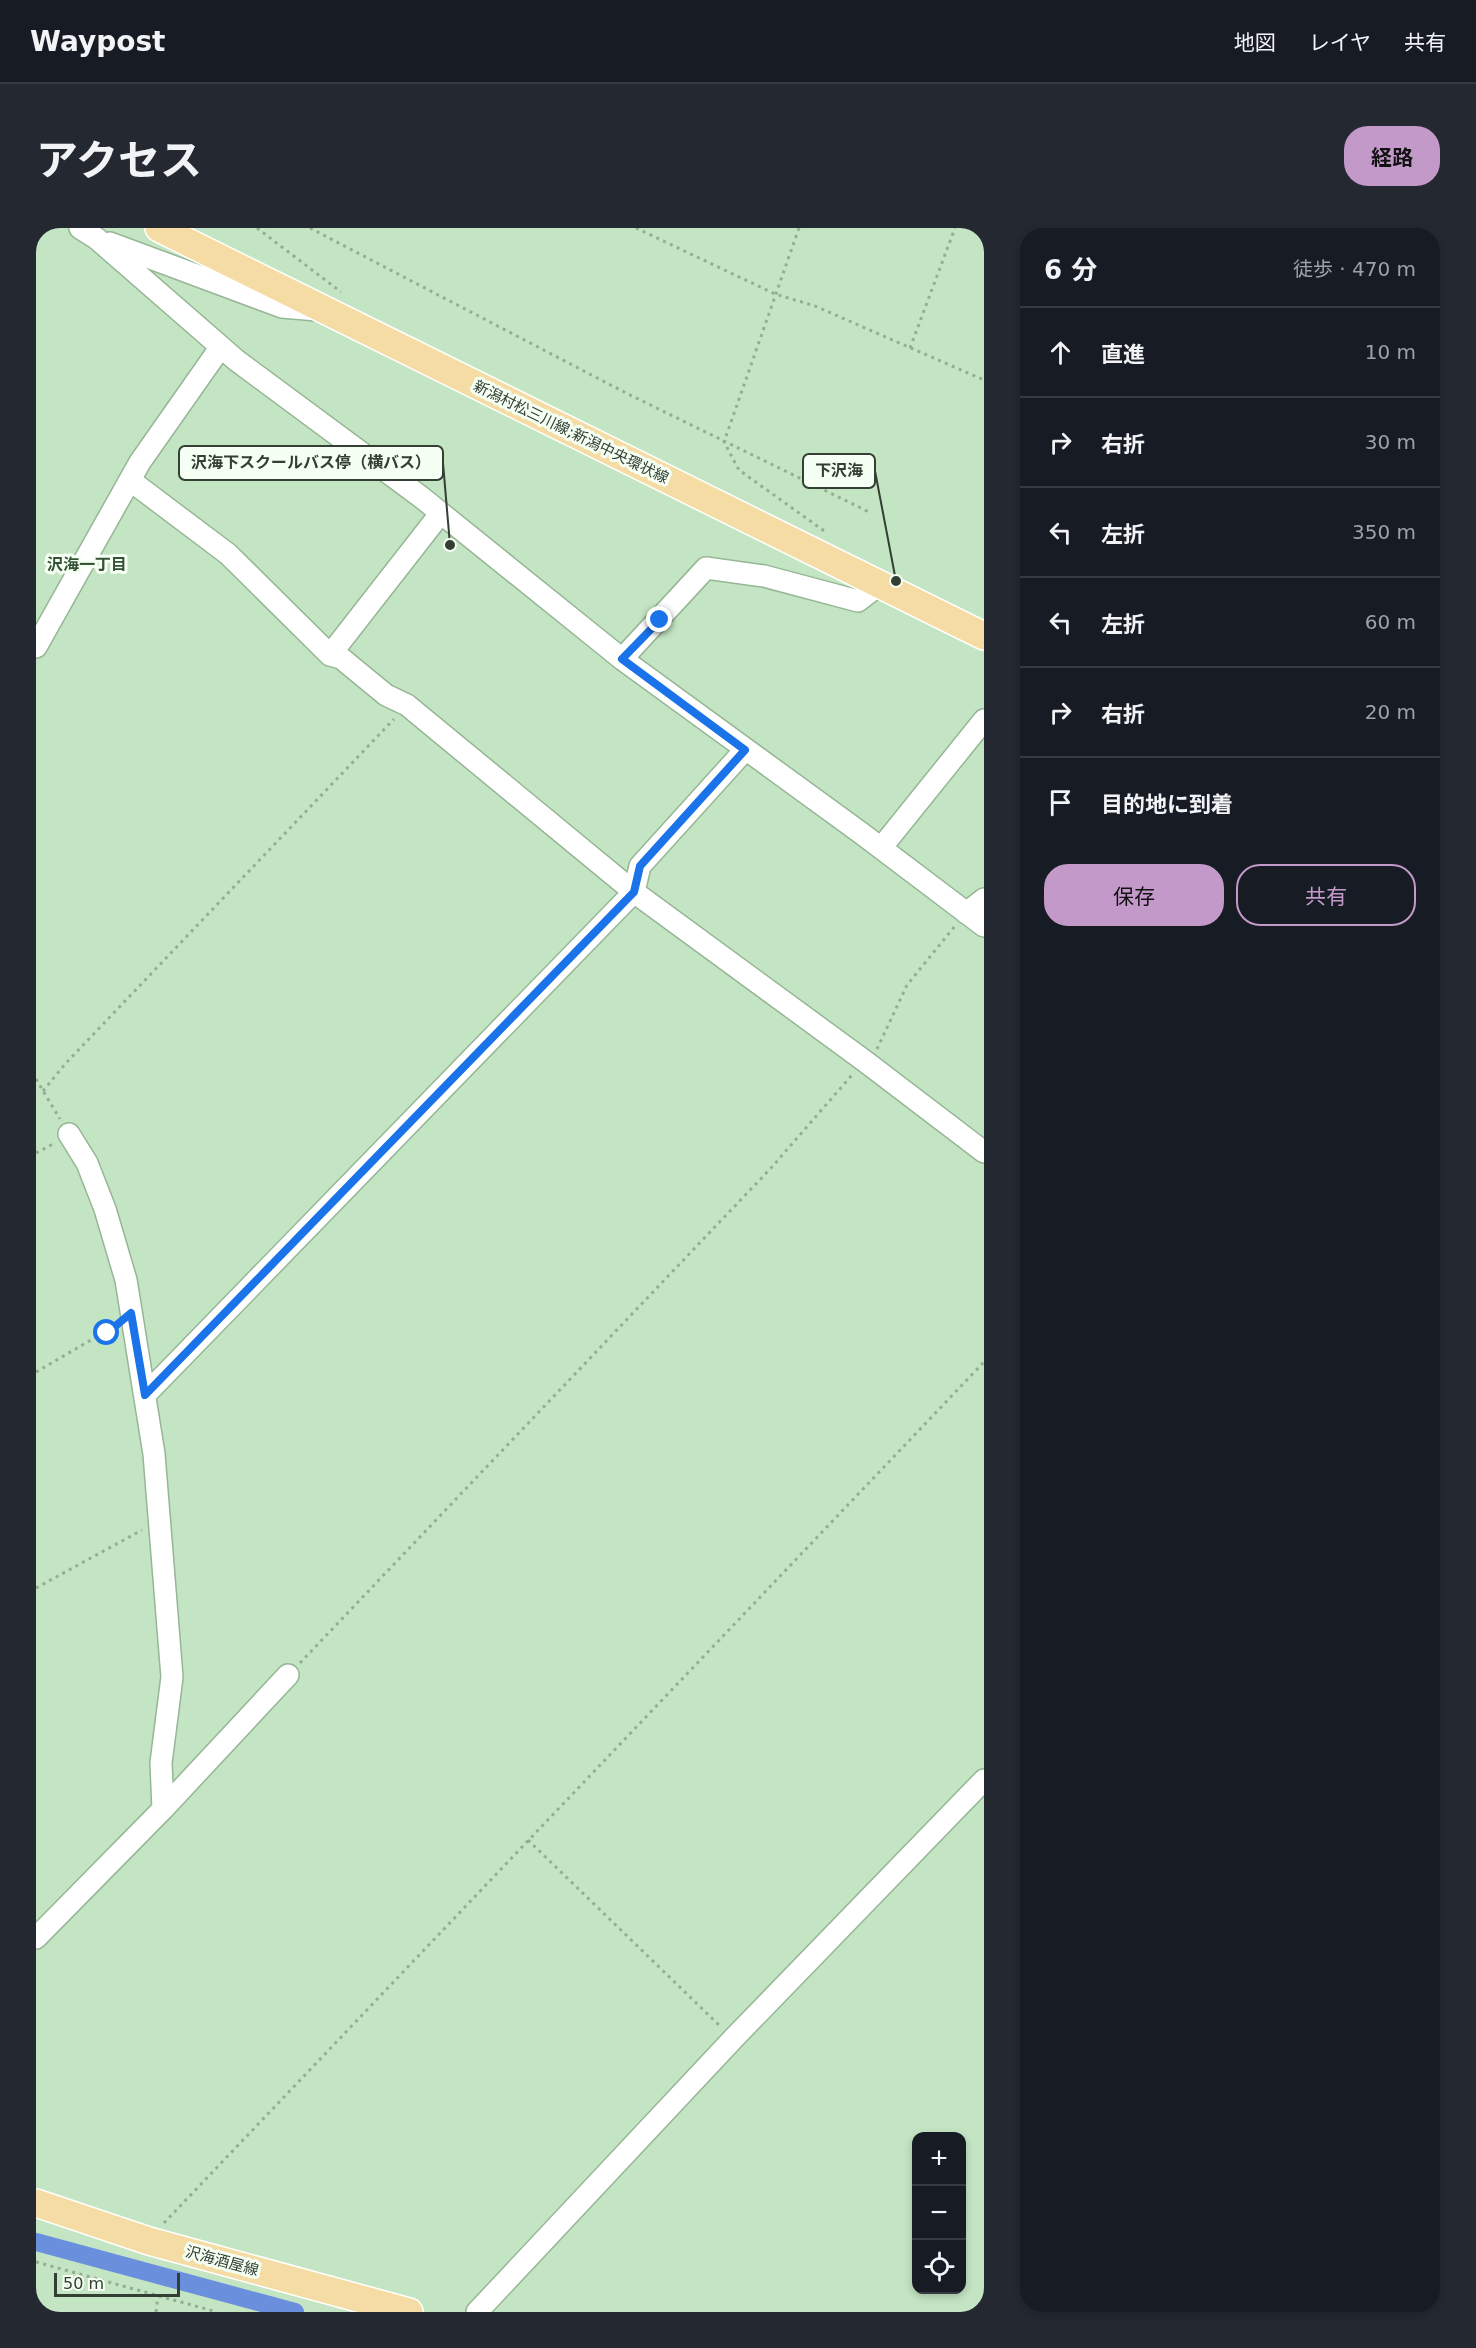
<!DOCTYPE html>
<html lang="ja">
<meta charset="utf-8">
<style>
:root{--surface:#171b24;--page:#242831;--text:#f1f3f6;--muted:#9ea1a6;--line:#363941;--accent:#c399ca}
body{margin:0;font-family:"DejaVu Sans","Noto Sans JP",sans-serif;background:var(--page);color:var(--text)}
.controls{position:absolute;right:18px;bottom:18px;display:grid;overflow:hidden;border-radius:12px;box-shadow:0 3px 9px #0003}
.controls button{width:54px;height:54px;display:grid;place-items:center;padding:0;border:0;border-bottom:2px solid var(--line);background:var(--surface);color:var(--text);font:30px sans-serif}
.scale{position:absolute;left:18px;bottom:15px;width:126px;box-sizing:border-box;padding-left:6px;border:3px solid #323f32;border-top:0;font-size:16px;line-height:21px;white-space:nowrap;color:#323f32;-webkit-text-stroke:4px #f5fff4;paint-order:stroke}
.stop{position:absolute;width:18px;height:18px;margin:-14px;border:4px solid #1a73e8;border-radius:50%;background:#fff}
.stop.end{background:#1a73e8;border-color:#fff;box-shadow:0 2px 6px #0008}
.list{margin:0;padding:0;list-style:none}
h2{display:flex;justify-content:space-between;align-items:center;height:78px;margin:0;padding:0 24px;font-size:26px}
h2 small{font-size:20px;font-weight:400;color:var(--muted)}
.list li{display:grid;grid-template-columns:39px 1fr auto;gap:18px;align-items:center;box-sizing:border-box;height:90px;padding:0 24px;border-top:2px solid var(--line)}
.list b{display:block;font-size:22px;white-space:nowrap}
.list em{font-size:20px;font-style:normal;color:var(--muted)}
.actions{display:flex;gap:12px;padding:18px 24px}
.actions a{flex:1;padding:14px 0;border:2px solid var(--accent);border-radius:24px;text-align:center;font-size:21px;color:var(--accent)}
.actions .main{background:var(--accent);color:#111}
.icon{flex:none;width:33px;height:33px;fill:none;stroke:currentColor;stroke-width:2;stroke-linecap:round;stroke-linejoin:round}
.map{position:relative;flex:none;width:948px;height:2084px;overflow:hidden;border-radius:24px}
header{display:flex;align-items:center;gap:36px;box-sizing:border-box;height:84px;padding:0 30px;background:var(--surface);border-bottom:2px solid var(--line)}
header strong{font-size:28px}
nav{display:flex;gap:33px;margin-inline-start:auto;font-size:21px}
.intro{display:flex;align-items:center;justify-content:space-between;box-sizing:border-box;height:144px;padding:0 36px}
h1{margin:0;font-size:42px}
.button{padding:15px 27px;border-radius:24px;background:var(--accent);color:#111;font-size:21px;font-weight:700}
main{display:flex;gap:36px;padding:0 36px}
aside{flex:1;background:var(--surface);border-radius:24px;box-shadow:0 3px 9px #0003}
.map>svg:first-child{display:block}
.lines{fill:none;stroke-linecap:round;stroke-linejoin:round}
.canal{stroke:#6a8fdd;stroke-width:18}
.minor-casing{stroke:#96b695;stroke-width:24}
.major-casing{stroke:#fff;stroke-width:30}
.path{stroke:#94ae93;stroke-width:3;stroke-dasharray:3 4.5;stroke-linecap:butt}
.minor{stroke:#fff;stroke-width:21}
.major{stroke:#f5dba4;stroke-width:27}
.route{stroke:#1a73e8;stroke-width:8}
.labels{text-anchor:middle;stroke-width:6;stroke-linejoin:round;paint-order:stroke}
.street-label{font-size:15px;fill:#323f32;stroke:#f5fff4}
.neighbourhood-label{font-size:16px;font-weight:bold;fill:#355134;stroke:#f5fff4}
.leader{fill:none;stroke:#323f32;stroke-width:2}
.callout-dot{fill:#323f32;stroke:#f5fff4;stroke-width:2}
.callout{fill:#f5fff4;stroke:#323f32;stroke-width:2}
.callout-label{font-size:16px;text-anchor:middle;font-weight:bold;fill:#323f32}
</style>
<header>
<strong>Waypost</strong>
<nav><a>地図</a><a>レイヤ</a><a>共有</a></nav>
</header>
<div class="intro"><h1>アクセス</h1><a class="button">経路</a></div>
<main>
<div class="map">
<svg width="948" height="2084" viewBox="0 0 948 2084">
<rect width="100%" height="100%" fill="#c4e5c3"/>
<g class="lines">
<!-- canal -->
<path class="canal" d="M 0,2014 L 259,2084"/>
<!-- minor casing -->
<g class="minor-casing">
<path id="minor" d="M 44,0 L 60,10 L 200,132 L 385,269 L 586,431 L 825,605 L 948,698
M 74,15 L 246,79 L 281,82
M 95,253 L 192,326 L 294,427 L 305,430 L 350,467 L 371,477 L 598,664 L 830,834 L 948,924
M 0,419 L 104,234 L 184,120
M 294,427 L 404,286
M 586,431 L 670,340 L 728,348 L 822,373 L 843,357
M 845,620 L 948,492
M 930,685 L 948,671
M 33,906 L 51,935 L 69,981 L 90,1052 L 118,1226 L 136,1449 L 125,1535 L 127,1581
M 109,1167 L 598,664 L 604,638 L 709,522
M 0,1710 L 127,1581 L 252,1447
M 441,2084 L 697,1811 L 948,1552"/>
</g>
<!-- major casing -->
<g class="major-casing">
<path id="major" d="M 123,0 L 948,408
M 0,1975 L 113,2013 L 373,2084"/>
</g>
<!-- path -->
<path class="path" d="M 221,0 L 305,64
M 274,0 L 590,165 L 833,284
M 600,0 L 739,66 L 779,78 L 948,152
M 763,0 L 688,214 L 703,242 L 791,305
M 874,120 L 919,0
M 841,821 L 871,757 L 919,698
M 0,851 L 24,891
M 7,863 L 30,835 L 358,491
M 0,925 L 17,916
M 0,1144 L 79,1098
M 0,1360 L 106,1302
M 264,1435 L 735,940 L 816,847
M 492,1612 L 685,1799
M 128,1995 L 948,1134
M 0,2034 L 181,2084
M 120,2084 L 122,2068"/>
<!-- minor -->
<use href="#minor" class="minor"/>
<!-- major -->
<use href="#major" class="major"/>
</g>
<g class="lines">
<!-- route -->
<path class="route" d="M 71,1105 L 95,1085 L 109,1167 L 598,664 L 604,638 L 709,522 L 586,431 L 624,392"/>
</g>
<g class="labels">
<!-- street labels -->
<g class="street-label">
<text transform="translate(535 204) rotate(26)" y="5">新潟村松三川線;新潟中央環状線</text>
<text transform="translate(186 2033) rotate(15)" y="5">沢海酒屋線</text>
</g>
<!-- neighbourhood labels -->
<g class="neighbourhood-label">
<text x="51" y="342">沢海一丁目</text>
</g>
</g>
<!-- callouts -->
<path class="leader" d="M414 317L407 235M860 353L839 243"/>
<g class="callout-dot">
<circle cx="414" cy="317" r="6"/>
<circle cx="860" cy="353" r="6"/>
</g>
<g class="callout">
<rect x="143" y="218" width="264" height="34" rx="6"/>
<rect x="767" y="226" width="72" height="34" rx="6"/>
</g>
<g class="callout-label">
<text x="275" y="240">沢海下スクールバス停（横バス）</text>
<text x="803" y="248">下沢海</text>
</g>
</svg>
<div class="controls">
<button>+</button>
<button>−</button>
<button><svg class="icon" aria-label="locate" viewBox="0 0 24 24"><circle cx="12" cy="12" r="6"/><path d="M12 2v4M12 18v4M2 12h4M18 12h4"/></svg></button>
</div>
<div class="scale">50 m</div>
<div class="stop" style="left:71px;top:1105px"></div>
<div class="stop end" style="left:624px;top:392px"></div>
</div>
<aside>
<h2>6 分<small>徒歩 · 470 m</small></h2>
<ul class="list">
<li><svg class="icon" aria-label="ahead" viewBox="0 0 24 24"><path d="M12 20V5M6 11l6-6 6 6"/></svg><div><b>直進</b></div><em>10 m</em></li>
<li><svg class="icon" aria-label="right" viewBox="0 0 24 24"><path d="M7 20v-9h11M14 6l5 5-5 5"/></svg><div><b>右折</b></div><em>30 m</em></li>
<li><svg class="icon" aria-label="left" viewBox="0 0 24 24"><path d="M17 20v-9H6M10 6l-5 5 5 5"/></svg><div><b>左折</b></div><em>350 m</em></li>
<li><svg class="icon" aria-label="left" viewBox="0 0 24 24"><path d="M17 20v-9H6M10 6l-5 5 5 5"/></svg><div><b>左折</b></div><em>60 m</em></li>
<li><svg class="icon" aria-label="right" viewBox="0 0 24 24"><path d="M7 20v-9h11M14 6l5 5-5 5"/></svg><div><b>右折</b></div><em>20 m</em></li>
<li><svg class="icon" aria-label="arrive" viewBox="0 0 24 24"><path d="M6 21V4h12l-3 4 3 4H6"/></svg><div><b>目的地に到着</b></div></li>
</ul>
<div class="actions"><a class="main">保存</a><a>共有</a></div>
</aside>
</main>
